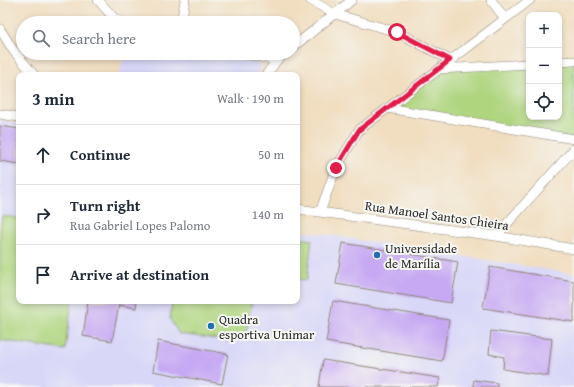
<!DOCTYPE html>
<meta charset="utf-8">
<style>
:root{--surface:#fff;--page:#f2f2f3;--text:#1f2937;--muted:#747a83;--line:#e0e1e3}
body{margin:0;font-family:"Gentium Book Plus",serif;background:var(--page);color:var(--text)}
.controls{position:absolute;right:12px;top:12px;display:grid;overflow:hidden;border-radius:8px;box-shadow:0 2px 6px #0003}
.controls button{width:36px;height:36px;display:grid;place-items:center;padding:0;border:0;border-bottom:1px solid var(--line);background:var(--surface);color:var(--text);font:20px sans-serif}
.stop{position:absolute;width:12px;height:12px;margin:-9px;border:3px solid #e11d48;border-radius:50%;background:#fff}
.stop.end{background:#e11d48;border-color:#fff;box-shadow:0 1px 4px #0008}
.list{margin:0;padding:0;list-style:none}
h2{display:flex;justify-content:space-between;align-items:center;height:52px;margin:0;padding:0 16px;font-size:17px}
h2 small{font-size:13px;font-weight:400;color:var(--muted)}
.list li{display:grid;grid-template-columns:26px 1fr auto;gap:12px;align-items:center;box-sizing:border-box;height:60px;padding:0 16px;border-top:1px solid var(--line)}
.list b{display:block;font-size:15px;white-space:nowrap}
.list p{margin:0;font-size:13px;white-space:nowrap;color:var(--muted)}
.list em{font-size:13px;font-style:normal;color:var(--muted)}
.icon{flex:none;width:22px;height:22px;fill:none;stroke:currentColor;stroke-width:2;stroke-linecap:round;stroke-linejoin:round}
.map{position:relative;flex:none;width:574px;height:387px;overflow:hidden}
.search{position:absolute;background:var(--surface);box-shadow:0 2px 6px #0003;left:16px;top:16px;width:284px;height:44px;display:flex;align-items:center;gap:10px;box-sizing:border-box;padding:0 14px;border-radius:22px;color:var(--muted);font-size:15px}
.panel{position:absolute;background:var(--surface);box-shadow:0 2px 6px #0003;left:16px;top:72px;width:284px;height:232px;border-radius:8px}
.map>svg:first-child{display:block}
.built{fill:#d8d7f8}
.green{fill:#afd57f;stroke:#6d8055}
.building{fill:#c6a8f3}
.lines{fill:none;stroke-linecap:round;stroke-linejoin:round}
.minor-casing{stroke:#8e8476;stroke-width:10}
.minor{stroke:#fff;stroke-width:9}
.route{stroke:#e11d48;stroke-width:5}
.poi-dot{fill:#1f6fb2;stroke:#f6f6f2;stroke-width:1.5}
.labels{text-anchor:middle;stroke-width:4;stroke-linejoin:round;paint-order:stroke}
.street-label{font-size:13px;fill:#2b2b2b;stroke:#f6f6f2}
.poi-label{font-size:13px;fill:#2b2b2b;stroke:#f6f6f2;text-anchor:start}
</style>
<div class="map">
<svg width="574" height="387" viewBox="0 0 574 387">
<rect width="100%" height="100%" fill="#f6f6f2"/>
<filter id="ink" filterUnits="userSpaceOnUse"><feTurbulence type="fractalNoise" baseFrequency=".025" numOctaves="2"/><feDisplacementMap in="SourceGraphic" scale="8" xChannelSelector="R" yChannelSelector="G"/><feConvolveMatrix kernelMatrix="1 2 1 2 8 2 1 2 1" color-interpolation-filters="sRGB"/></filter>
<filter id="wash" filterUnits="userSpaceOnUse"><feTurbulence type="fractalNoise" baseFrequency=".012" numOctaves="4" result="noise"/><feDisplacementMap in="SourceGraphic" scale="16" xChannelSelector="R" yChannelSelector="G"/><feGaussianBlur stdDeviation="0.9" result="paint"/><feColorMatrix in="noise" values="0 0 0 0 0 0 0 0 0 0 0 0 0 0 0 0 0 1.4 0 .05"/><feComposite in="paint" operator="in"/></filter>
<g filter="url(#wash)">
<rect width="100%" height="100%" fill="#f1dec0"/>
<!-- built -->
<path class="built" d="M 125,53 L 209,53 L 258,62 L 261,67 L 256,75 L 119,75 Z
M 0,120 L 19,123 L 19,301 L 297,301 L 297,230 L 574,274 L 574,387 L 0,387 Z"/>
<!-- green -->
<path class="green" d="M 574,61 L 574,139 L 387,108 L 439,69 L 529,64 L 529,117 L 559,117 L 559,62 Z
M 2,216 L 19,218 L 19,301 L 72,301 L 65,350 L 0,340 L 0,230 Z
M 297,238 L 312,240 L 307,280 L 297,279 Z
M 172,301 L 252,301 L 246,333 L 232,341 L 179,334 L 170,319 Z"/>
<g id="blocks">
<!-- building -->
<path class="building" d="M 0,126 L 19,129 L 19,164 L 0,161 Z
M 343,243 L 458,262 L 451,303 L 336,284 Z
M 490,267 L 574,281 L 574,322 L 483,308 Z
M 88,301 L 137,301 L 136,308 L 119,305 L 112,341 L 83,336 Z
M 333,301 L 449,320 L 442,361 L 326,342 Z
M 491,331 L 552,339 L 548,376 L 503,369 L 504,357 L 489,354 Z
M 158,341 L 228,354 L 222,384 L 153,371 Z
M 323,360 L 440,378 L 438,387 L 319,387 Z
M 474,380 L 497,383 L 497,387 L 473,387 Z"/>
</g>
</g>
<g filter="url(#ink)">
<use href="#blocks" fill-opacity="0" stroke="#8e8476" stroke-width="1"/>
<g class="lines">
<!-- minor casing -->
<g class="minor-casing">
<path id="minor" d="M 98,0 L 114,18 L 123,23
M 310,0 L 335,14 L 397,32 L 450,60
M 491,0 L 505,19
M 182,21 L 192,23
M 181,23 L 185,0
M 0,29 L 13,50 L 34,75
M 293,47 L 352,0
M 239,53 L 277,60
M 559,62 L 574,61
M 439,69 L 529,64
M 266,75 L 277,60 L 286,53
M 387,108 L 574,139
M 0,114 L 19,117
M 297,209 L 496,236 L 574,249
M 320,212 L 336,168 L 359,130 L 530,0
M 496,236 L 574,149"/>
</g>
<!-- minor -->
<use href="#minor" class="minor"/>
</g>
</g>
<g class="lines" filter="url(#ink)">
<!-- route -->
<path class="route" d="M 336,168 L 359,130 L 450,60 L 397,32"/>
</g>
<!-- markers -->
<g class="poi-dot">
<circle cx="377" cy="255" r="4"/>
<circle cx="211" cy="326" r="4"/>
</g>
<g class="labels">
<!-- street labels -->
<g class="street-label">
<text transform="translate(437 215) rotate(8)" y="5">Rua Manoel Santos Chieira</text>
</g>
<!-- poi labels -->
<g class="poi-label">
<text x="385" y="253">Universidade<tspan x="385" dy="15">de Marília</tspan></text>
<text x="219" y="324">Quadra<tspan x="219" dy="15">esportiva Unimar</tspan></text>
</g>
</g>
</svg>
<div class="controls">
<button>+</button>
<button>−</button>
<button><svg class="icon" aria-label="locate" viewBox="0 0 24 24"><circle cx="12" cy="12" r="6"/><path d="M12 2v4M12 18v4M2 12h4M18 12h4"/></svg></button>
</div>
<div class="stop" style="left:397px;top:32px"></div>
<div class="stop end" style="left:336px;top:168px"></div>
<div class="search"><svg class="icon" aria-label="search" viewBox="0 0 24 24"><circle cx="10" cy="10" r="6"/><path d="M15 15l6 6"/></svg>Search here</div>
<section class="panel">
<h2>3 min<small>Walk · 190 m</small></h2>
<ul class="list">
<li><svg class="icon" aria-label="ahead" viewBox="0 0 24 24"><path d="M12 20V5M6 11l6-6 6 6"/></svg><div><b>Continue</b></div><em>50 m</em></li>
<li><svg class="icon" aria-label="right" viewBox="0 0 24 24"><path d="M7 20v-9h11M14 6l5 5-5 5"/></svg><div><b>Turn right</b><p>Rua Gabriel Lopes Palomo</p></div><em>140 m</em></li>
<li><svg class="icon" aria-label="arrive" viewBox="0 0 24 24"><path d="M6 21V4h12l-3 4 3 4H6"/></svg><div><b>Arrive at destination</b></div></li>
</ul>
</section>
</div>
